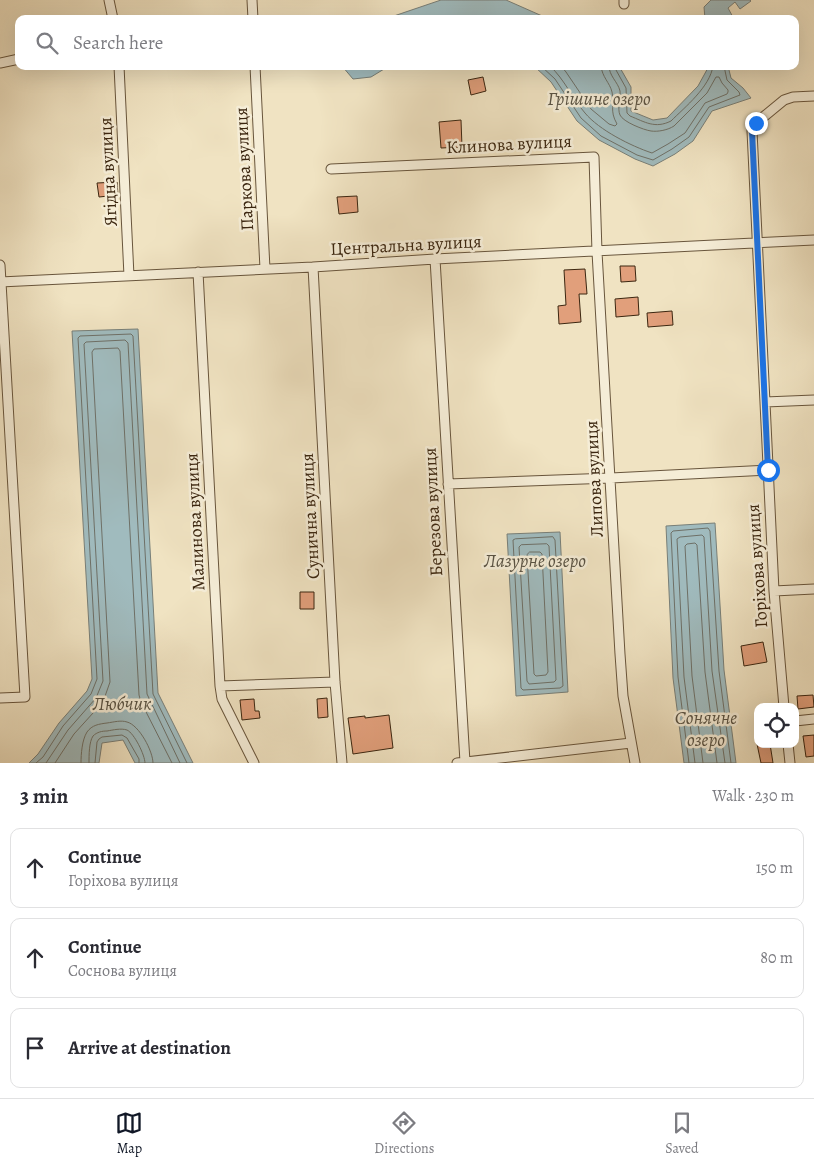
<!DOCTYPE html>
<meta charset="utf-8">
<style>
:root{--surface:#fff;--page:#f2f2f3;--text:#2b2b33;--muted:#7c7c81;--line:#e1e1e2;--accent:#111827}
body{margin:0;font-family:Alegreya,serif;background:var(--page);color:var(--text)}
.controls{position:absolute;right:15px;bottom:15px;display:grid;overflow:hidden;border-radius:10px;box-shadow:0 5px 20px #0002}
.controls button{width:45px;height:45px;display:grid;place-items:center;padding:0;border:0;border-bottom:1px solid var(--line);background:var(--surface);color:var(--text);font:25px sans-serif}
.stop{position:absolute;width:15px;height:15px;margin:-11px;border:4px solid #1a73e8;border-radius:50%;background:#fff}
.stop.end{background:#1a73e8;border-color:#fff;box-shadow:0 1px 5px #0008}
.list{margin:0;padding:0;list-style:none}
h2{display:flex;justify-content:space-between;align-items:center;height:65px;margin:0;padding:0 20px;font-size:21px}
h2 small{font-size:16px;font-weight:400;color:var(--muted)}
.list li{display:grid;grid-template-columns:32px 1fr auto;gap:15px;align-items:center;box-sizing:border-box;height:80px;margin:0 10px 10px;padding:0 10px;border:1px solid var(--line);border-radius:10px}
.list b{display:block;font-size:19px;white-space:nowrap}
.list p{margin:0;font-size:16px;white-space:nowrap;color:var(--muted)}
.list em{font-size:16px;font-style:normal;color:var(--muted)}
.icon{flex:none;width:28px;height:28px;fill:none;stroke:currentColor;stroke-width:2;stroke-linecap:round;stroke-linejoin:round}
.map{position:relative;flex:none;width:814px;height:763px;overflow:hidden}
.search{position:absolute;background:var(--surface);box-shadow:0 5px 20px #0002;left:15px;right:15px;top:15px;height:55px;display:flex;align-items:center;gap:12px;box-sizing:border-box;padding:0 18px;border-radius:10px;color:var(--muted);font-size:19px}
.sheet{height:335px;background:var(--surface)}
nav{display:flex;justify-content:space-around;align-items:center;box-sizing:border-box;height:70px;border-top:1px solid var(--line);background:var(--surface);font-size:14px;color:var(--muted)}
nav a{display:grid;justify-items:center;gap:2px}
nav .on{color:var(--accent)}
.map>svg:first-child{display:block}
.water{fill:#a0bbbe;stroke:#787f78}
.lines{fill:none;stroke-linecap:round;stroke-linejoin:round}
.shore{stroke:#6e7067;stroke-width:1}
.building{fill:#e19f7b;stroke:#3b2610}
.street-casing{stroke:#68553c;stroke-width:11}
.street{stroke:#f5edd7;stroke-width:9}
.route{stroke:#1a73e8;stroke-width:6}
.labels{text-anchor:middle;stroke-width:5;stroke-linejoin:round;paint-order:stroke}
.street-label{font-size:18px;fill:#3b2610;stroke:#f5edd7}
.water-label{font-size:19px;font-style:italic;fill:#595344;stroke:#f5edd7}
</style>
<div class="map">
<svg width="814" height="763" viewBox="0 0 814 763">
<rect width="100%" height="100%" fill="#f0e3c2"/>
<filter id="stains"><feTurbulence type="fractalNoise" baseFrequency=".004" numOctaves="4"/><feColorMatrix values="0 0 0 0 .2 0 0 0 0 .09 0 0 0 0 .02 0 0 0 .5 -.17"/></filter>
<radialGradient id="worn" r=".72"><stop offset=".6" stop-color="#630" stop-opacity="0"/><stop offset="1" stop-color="#630" stop-opacity=".3"/></radialGradient>
<!-- water -->
<path class="water" d="M 441,0 L 506,0 L 549,19 L 385,19 Z
M 711,0 L 750,0 L 751,1 L 740,9 L 735,2 L 728,8 L 734,19 L 705,19 L 704,7 Z
M 342,66 L 389,66 L 371,77 L 353,79 Z
M 534,66 L 619,66 L 631,87 L 631,111 L 653,120 L 667,118 L 698,86 L 709,66 L 728,66 L 731,78 L 743,88 L 751,98 L 712,111 L 693,141 L 675,154 L 653,166 L 635,159 L 599,140 L 577,121 L 551,82 Z
M 138,329 L 158,693 L 193,763 L 135,763 L 123,740 L 102,743 L 99,763 L 29,763 L 38,754 L 59,723 L 87,691 L 92,679 L 72,331 Z
M 715,523 L 724,670 L 736,763 L 684,763 L 673,678 L 666,526 Z
M 560,532 L 568,692 L 516,696 L 507,534 Z"/>
<g class="lines">
<!-- shore -->
<path class="shore" d="M 541,66 L 555,79 L 581,118 L 601,136 L 637,155 L 653,160 L 672,149 L 689,137 L 709,107 L 740,95 L 739,92 L 727,80 L 724,66
M 550,66 C 565,80 572,98 585,113 C 599,130 631,146 652,153 L 668,144 L 685,133 L 705,103 L 727,94 L 728,92 L 728,90 L 722,83 L 719,77 L 716,77 L 707,93 L 674,126 C 668,130 658,132 651,131 C 644,130 623,122 620,115 C 617,108 621,99 620,91 C 618,82 609,76 609,66
M 561,66 L 566,72 L 591,109 L 609,124 L 615,126 L 617,124 C 609,110 615,105 612,92 C 610,83 602,77 601,66
M 615,66 L 616,70 L 626,88 L 627,113 L 630,116 C 645,122 655,129 671,121 C 685,107 710,87 713,66
M 553,537 L 555,540 L 563,686 L 560,688 L 523,690 L 521,688 L 513,540 L 515,539 Z
M 547,544 L 549,546 L 556,680 L 554,682 L 529,684 L 527,681 L 519,547 L 521,545 Z
M 530,552 L 540,552 L 542,554 L 548,672 L 546,675 L 536,676 L 534,674 L 527,555 Z
M 36,763 L 43,757 L 63,726 L 91,694 L 97,679 L 78,338 L 80,336 L 131,334 L 133,336 L 153,694 L 187,763
M 46,763 L 68,730 L 96,698 L 103,681 L 84,344 L 86,342 L 125,340 L 128,343 L 147,694 L 180,763
M 55,763 L 74,734 L 103,702 L 110,682 L 92,352 L 94,349 L 118,348 L 120,351 L 139,695 L 141,702 L 172,763
M 81,763 C 81,754 82,740 87,732 C 92,725 99,724 107,723 C 114,722 121,720 127,722 C 139,725 153,751 153,763
M 89,763 C 89,755 89,742 93,736 C 97,732 102,731 107,731 C 113,730 121,728 127,730 C 134,733 145,755 145,763
M 95,763 L 97,742 L 99,739 L 102,737 L 122,735 L 127,738 L 139,759 L 139,763
M 689,763 L 678,677 L 671,533 L 673,531 L 708,528 L 710,531 L 719,671 L 731,763
M 695,763 L 684,677 L 677,539 L 680,537 L 702,535 L 704,537 L 712,671 L 725,763
M 703,763 L 692,676 L 685,546 L 687,544 L 695,543 L 697,545 L 705,672 L 717,763"/>
</g>
<!-- building -->
<path class="building" d="M 483,77 L 486,91 L 471,95 L 468,80 Z
M 461,120 L 462,147 L 441,148 L 439,122 Z
M 117,182 L 118,195 L 99,197 L 97,183 Z
M 357,196 L 358,212 L 339,214 L 337,197 Z
M 620,266 L 635,266 L 636,281 L 621,282 Z
M 585,269 L 587,294 L 579,294 L 581,322 L 559,324 L 558,306 L 566,305 L 564,270 Z
M 638,297 L 639,315 L 616,317 L 615,299 Z
M 672,311 L 673,325 L 648,327 L 647,313 Z
M 300,592 L 314,592 L 314,609 L 300,609 Z
M 763,642 L 767,662 L 744,666 L 741,646 Z
M 813,695 L 814,707 L 798,709 L 797,696 Z
M 327,698 L 328,717 L 318,718 L 317,699 Z
M 254,699 L 255,711 L 259,711 L 260,718 L 242,720 L 240,700 Z
M 389,715 L 393,748 L 353,754 L 348,718 L 365,716 L 365,718 Z
M 814,735 L 814,756 L 806,757 L 803,736 Z
M 757,744 L 770,744 L 773,763 L 761,763 Z"/>
<g class="lines">
<!-- street casing -->
<g class="street-casing">
<path id="street" d="M 109,0 L 113,19
M 252,0 L 253,19
M 624,0 L 624,4
M 0,63 L 19,59
M 119,66 L 129,276
M 255,66 L 265,269
M 331,169 L 594,157 L 597,252 L 620,654 L 623,696 L 635,763
M 435,259 L 465,762
M 0,265 L 25,697 L 0,698
M 313,267 L 335,682 L 342,763
M 198,272 L 220,686 L 222,699 L 254,763
M 0,282 L 313,267 L 435,259 L 814,240
M 765,402 L 814,400
M 448,484 L 611,478 L 767,470
M 774,591 L 814,589
M 220,686 L 335,682
M 784,707 L 774,591 L 752,131 L 756,123 L 784,100 L 793,97 L 814,96
M 795,721 L 814,719
M 788,744 L 790,763
M 457,763 L 631,743"/>
</g>
<!-- street -->
<use href="#street" class="street"/>
</g>
<g class="lines">
<!-- route -->
<path class="route" d="M 756,123 L 752,131 L 768,470"/>
</g>
<g class="labels">
<!-- street labels -->
<g class="street-label">
<text transform="translate(509 144) rotate(-3)" y="6">Клинова вулиця</text>
<text transform="translate(244 169) rotate(-93)" y="6">Паркова вулиця</text>
<text transform="translate(108 172) rotate(-93)" y="6">Ягідна вулиця</text>
<text transform="translate(406 245) rotate(-3)" y="6">Центральна вулиця</text>
<text transform="translate(594 479) rotate(-93)" y="6">Липова вулиця</text>
<text transform="translate(433 512) rotate(-93)" y="6">Березова вулиця</text>
<text transform="translate(310 516) rotate(-93)" y="6">Сунична вулиця</text>
<text transform="translate(195 522) rotate(-93)" y="6">Малинова вулиця</text>
<text transform="translate(757 566) rotate(-94)" y="6">Горіхова вулиця</text>
</g>
<!-- water labels -->
<g class="water-label">
<text x="599" y="105">Грішине озеро</text>
<text x="535" y="567">Лазурне озеро</text>
<text x="122" y="710">Любчик</text>
<text x="706" y="724">Сонячне<tspan x="706" dy="22">озеро</tspan></text>
</g>
</g>
<rect width="100%" height="100%" filter="url(#stains)"/>
<rect width="100%" height="100%" fill="url(#worn)"/>
</svg>
<div class="controls">
<button><svg class="icon" aria-label="locate" viewBox="0 0 24 24"><circle cx="12" cy="12" r="6"/><path d="M12 2v4M12 18v4M2 12h4M18 12h4"/></svg></button>
</div>
<div class="stop" style="left:768px;top:470px"></div>
<div class="stop end" style="left:756px;top:123px"></div>
<div class="search"><svg class="icon" aria-label="search" viewBox="0 0 24 24"><circle cx="10" cy="10" r="6"/><path d="M15 15l6 6"/></svg>Search here</div>
</div>
<section class="sheet">
<h2>3 min<small>Walk · 230 m</small></h2>
<ul class="list">
<li><svg class="icon" aria-label="ahead" viewBox="0 0 24 24"><path d="M12 20V5M6 11l6-6 6 6"/></svg><div><b>Continue</b><p>Горіхова вулиця</p></div><em>150 m</em></li>
<li><svg class="icon" aria-label="ahead" viewBox="0 0 24 24"><path d="M12 20V5M6 11l6-6 6 6"/></svg><div><b>Continue</b><p>Соснова вулиця</p></div><em>80 m</em></li>
<li><svg class="icon" aria-label="arrive" viewBox="0 0 24 24"><path d="M6 21V4h12l-3 4 3 4H6"/></svg><div><b>Arrive at destination</b></div></li>
</ul>
</section>
<nav>
<a class="on"><svg class="icon" aria-label="map" viewBox="0 0 24 24"><path d="M3 6l6-2 6 2 6-2v14l-6 2-6-2-6 2zM9 4v14M15 6v14"/></svg>Map</a>
<a><svg class="icon" aria-label="directions" viewBox="0 0 24 24"><path d="M12 3l9 9-9 9-9-9zM9 14v-3h6M13 9l2 2-2 2"/></svg>Directions</a>
<a><svg class="icon" aria-label="saved" viewBox="0 0 24 24"><path d="M7 4h10v16l-5-4-5 4z"/></svg>Saved</a>
</nav>
